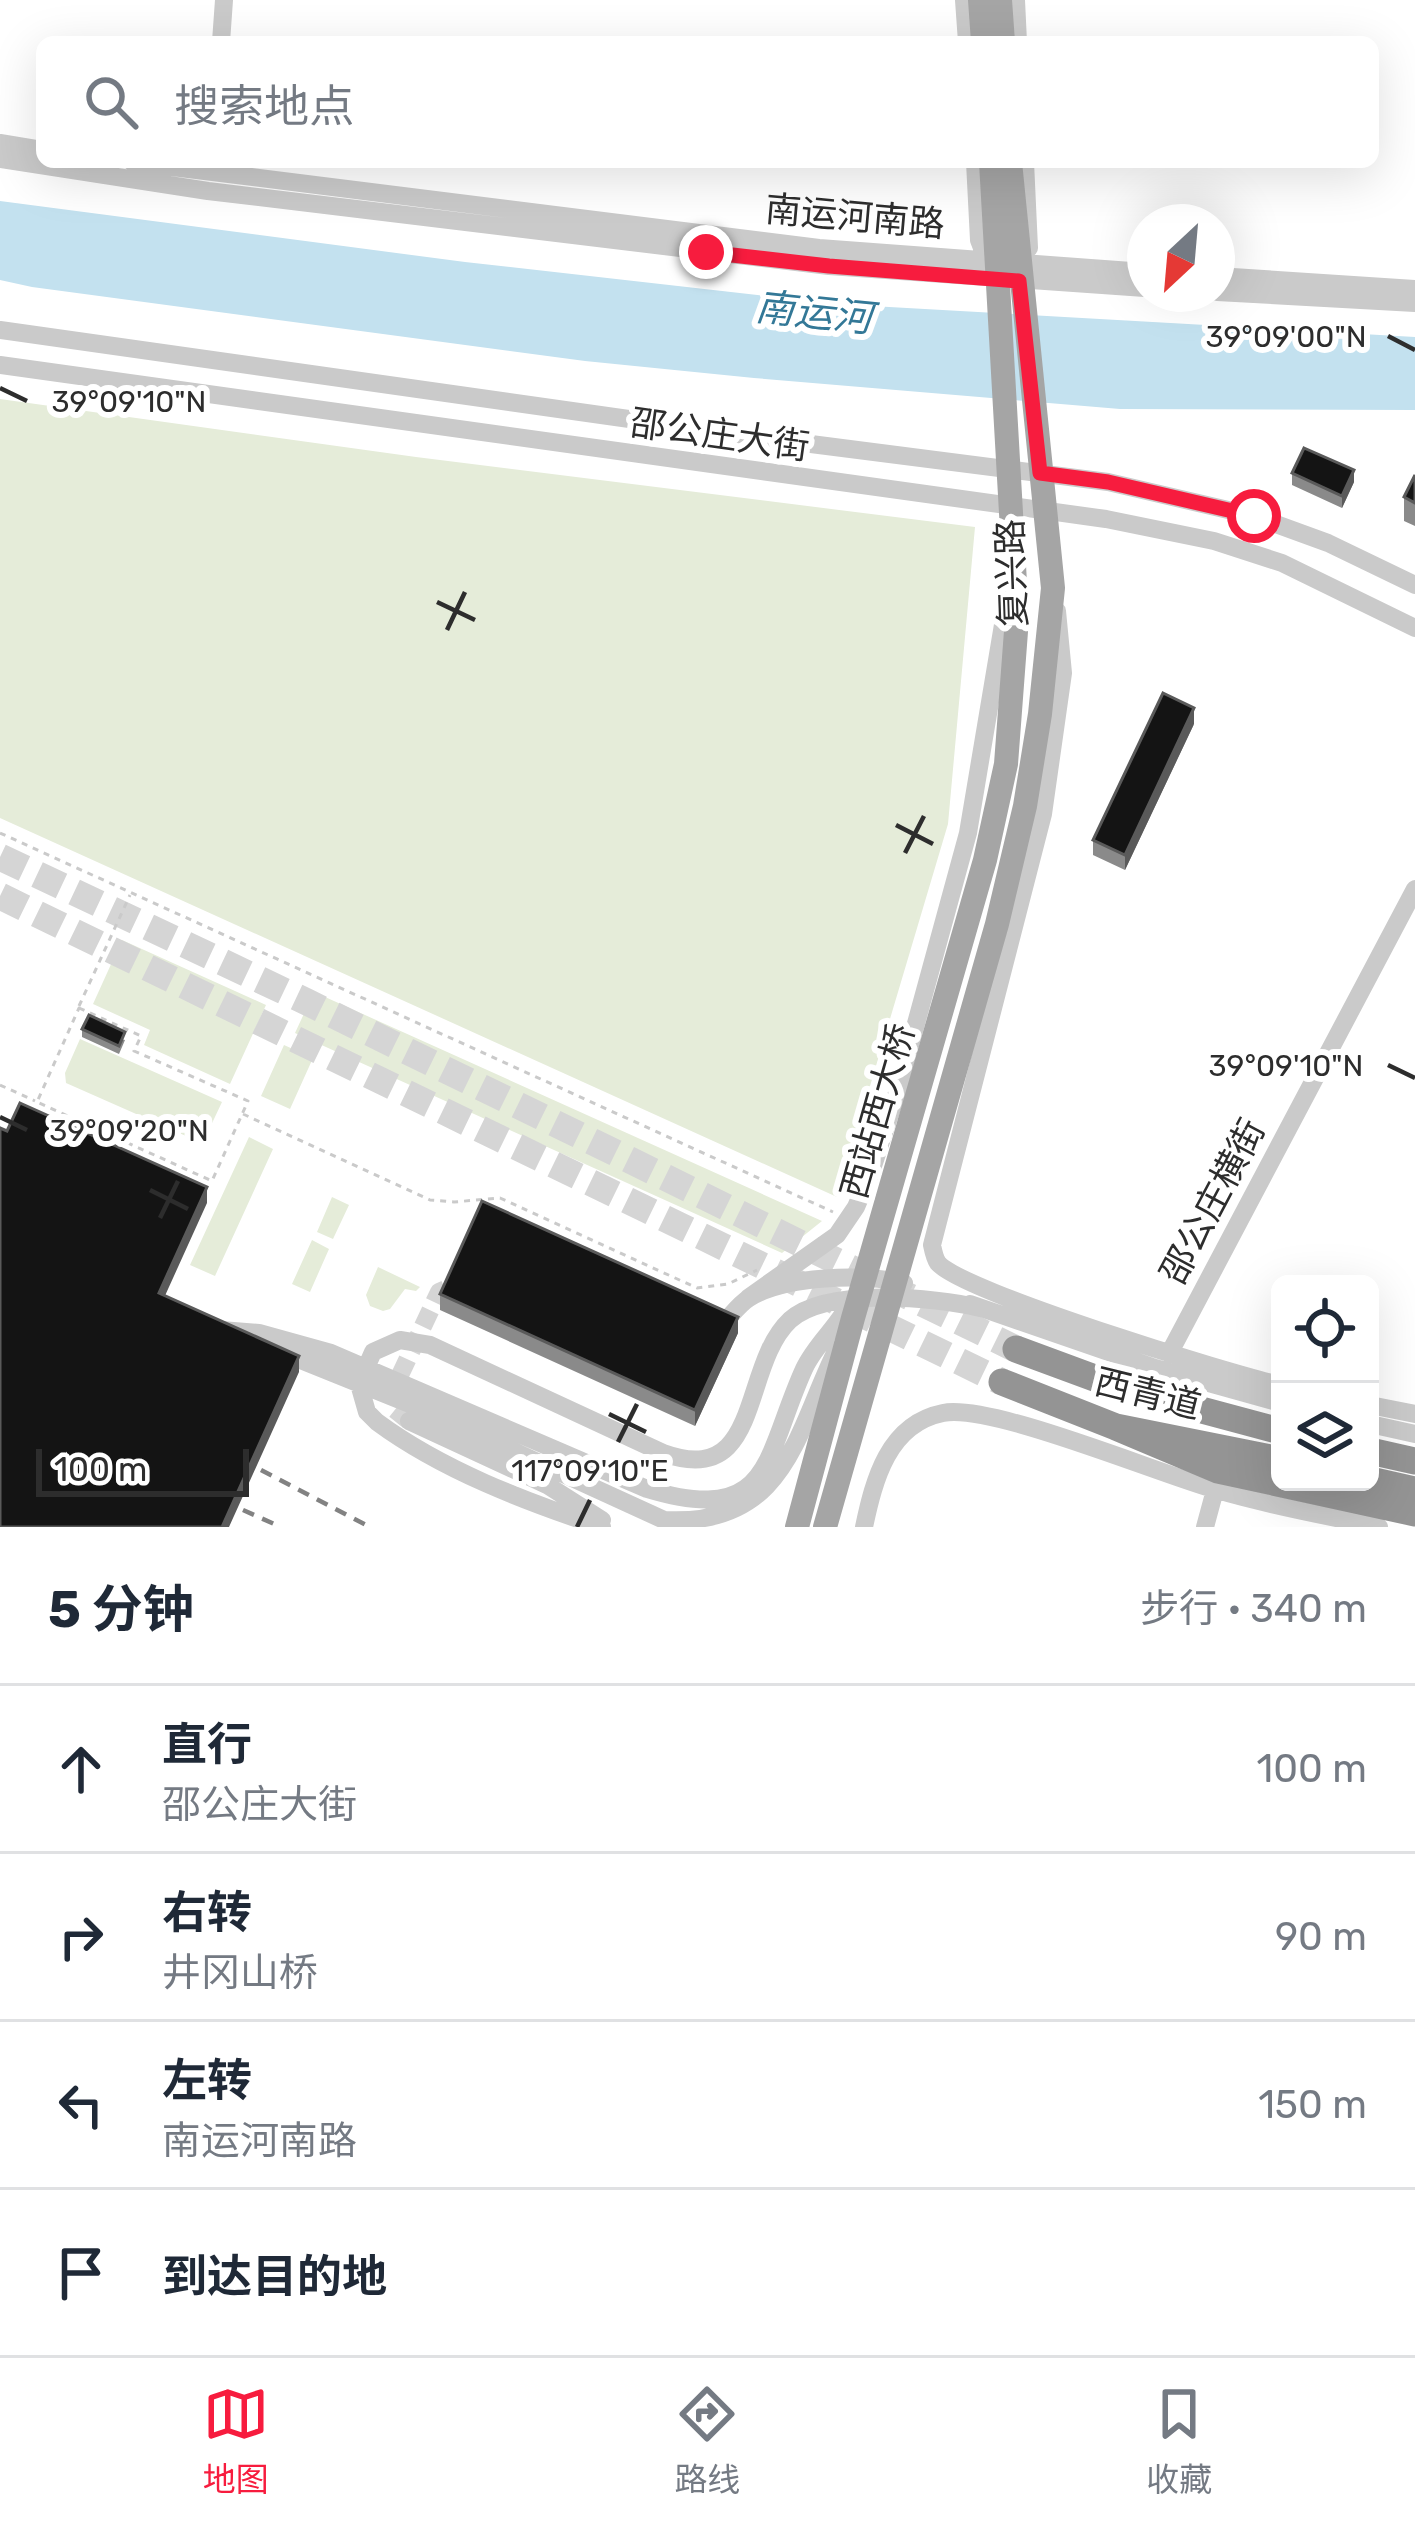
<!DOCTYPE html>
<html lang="zh">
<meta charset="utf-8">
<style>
:root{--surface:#fff;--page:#f6f6f7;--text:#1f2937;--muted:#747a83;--line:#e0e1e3;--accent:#f71c3e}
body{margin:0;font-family:Rubik,"Noto Sans SC",sans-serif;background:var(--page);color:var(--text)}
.controls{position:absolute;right:36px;bottom:36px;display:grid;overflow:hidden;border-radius:18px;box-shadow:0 12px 48px #0002}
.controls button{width:108px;height:108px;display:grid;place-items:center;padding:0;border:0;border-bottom:3px solid var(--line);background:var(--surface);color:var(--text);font:60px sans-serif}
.compass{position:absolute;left:1127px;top:204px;width:108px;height:108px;border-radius:50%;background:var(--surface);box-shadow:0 12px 48px #0002;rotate:206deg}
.scale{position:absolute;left:36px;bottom:30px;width:213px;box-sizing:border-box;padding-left:12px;border:6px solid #2d2d2d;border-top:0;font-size:33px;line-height:42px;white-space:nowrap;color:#2d2d2d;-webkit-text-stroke:9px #fff;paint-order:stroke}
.stop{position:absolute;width:36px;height:36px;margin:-27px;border:9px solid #f71c3e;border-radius:50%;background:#fff}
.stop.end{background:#f71c3e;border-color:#fff;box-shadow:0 3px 12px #0008}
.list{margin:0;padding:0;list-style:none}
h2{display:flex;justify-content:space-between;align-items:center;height:156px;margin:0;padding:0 48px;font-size:51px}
h2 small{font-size:39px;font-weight:400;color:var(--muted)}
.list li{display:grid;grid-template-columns:78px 1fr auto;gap:36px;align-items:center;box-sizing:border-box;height:168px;padding:0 48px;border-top:3px solid var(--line)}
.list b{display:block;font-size:45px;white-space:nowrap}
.list p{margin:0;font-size:39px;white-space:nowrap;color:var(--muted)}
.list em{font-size:39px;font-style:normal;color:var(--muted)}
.icon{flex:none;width:66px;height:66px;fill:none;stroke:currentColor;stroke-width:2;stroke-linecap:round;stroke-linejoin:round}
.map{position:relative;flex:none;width:1415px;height:1527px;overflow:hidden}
.search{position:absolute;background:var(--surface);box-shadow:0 12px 48px #0002;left:36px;right:36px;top:36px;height:132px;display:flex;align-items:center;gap:30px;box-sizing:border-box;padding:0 42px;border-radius:18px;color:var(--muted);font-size:45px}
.sheet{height:828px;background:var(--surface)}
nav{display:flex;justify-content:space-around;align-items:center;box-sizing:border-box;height:168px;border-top:3px solid var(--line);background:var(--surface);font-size:33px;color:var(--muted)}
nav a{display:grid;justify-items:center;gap:6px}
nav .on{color:var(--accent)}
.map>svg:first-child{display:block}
.green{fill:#e5ecd9}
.water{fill:#c3e1ef}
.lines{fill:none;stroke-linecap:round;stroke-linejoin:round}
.minor-tunnel{stroke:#d5d5d5;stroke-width:18;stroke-dasharray:18 9;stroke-linecap:butt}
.highway-tunnel{stroke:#d5d5d5;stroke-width:27;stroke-dasharray:27 14;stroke-linecap:butt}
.path{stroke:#cacaca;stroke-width:3;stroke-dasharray:6 6;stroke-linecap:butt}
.minor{stroke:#cacaca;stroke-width:18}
.major{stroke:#a5a5a5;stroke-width:24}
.highway{stroke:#949494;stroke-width:27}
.rail{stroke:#828282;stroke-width:4.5;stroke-dasharray:12 9;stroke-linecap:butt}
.wall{fill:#8a8a8a}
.shaded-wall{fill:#5a5a5a}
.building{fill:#141414;stroke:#5a5a5a;stroke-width:3}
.route{stroke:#f71c3e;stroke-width:15}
.ticks{fill:none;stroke:#2d2d2d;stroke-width:4.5}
.labels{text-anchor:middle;stroke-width:12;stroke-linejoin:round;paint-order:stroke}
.street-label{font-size:36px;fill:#2d2d2d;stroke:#fff}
.water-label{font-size:39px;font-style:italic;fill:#337897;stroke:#fff}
.ticks-label{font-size:30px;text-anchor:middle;fill:#2d2d2d;stroke:#fff;stroke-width:12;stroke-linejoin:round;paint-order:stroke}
</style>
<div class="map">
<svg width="1415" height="1527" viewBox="0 0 1415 1527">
<rect width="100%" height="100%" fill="#fff"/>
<!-- green -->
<path class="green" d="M 0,399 L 416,457 L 975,527 L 948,824 L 837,1197 L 0,818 Z
M 122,940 L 266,1005 L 230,1084 L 144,1045 L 150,1030 L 93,1004 Z
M 314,992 L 822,1221 L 782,1253 L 295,1033 Z
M 80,1039 L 222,1102 L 206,1136 L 195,1140 L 66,1083 L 65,1073 Z
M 284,1045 L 313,1058 L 290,1109 L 261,1096 Z
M 249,1137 L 273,1149 L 215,1276 L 190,1265 Z
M 332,1197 L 349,1205 L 333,1239 L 317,1232 Z
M 312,1240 L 329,1249 L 310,1292 L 292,1284 Z
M 378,1267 L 420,1287 L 416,1291 L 405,1289 L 390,1309 L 383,1311 L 370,1306 L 366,1295 Z"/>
<!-- water -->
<path class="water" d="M 0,201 L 465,262 L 836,304 L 1415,337 L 1415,410 L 1120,409 L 754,378 L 585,361 L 32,287 L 0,280 Z"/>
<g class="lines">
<!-- minor-tunnel -->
<path class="minor-tunnel" d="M 409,1421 L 394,1409 L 394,1388 L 439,1292 L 448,1288 L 466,1292"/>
<!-- highway-tunnel -->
<path class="highway-tunnel" d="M 0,857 L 307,1002 L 1016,1349
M 0,896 L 1002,1382"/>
<!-- path -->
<path class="path" d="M 0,833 L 833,1212
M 79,1006 L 130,895
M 79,1008 L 141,1036 L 134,1051 L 248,1101 L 212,1181 L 37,1102 Z
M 0,1085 L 35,1101
M 243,1114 L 430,1200 L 454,1202 L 500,1198 L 697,1288 L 728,1284 L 757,1270"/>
<!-- minor -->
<path class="minor" d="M 964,0 L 967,42
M 1016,0 L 1018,42
M 221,42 L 224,0
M 0,143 L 42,150
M 0,159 L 208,191 L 829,266 L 1145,288
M 132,162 L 819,248 L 1145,272
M 975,162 L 979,240 L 990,269
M 1025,162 L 1029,248
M 1217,276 L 1415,289
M 1217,292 L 1415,303
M 0,330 L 764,438 L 1108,482 L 1254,516 L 1328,543 L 1415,585
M 0,365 L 1106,519 L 1214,541 L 1282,563 L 1415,628
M 1057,611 L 1063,673 L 1043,814 L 932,1245 C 933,1250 935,1259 938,1263 C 962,1292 1231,1374 1280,1385
M 748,1298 L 837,1235 L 856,1207 L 872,1169 L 897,1093 L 968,833 L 1009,589
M 970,1304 L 1155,1368 L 1280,1403
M 721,1326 C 730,1317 739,1304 749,1298 C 786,1275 863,1274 904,1283
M 221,1330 L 259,1333 L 331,1353 L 647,1489 C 773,1527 764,1457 804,1369 C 816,1343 839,1326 851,1301
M 278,1351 L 417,1407 L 664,1520 C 787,1527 796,1431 837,1349
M 1169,1354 L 1415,889
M 1370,1405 L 1415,1414
M 409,1421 L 547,1485 L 602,1520
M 1370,1424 L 1415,1434
M 602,1527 C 526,1502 442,1470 377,1422 L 367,1412 L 359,1384 L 373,1352 L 400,1340 L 430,1345 L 663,1453 C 763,1489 740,1367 790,1320 C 827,1287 934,1297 980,1308
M 864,1527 C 874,1480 888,1424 943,1413 C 991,1403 1159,1474 1217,1490 C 1270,1506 1325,1515 1379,1527
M 1205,1527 L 1215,1490"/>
<!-- major -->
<path class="major" d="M 980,0 L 983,42
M 1000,0 L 1003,42
M 797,1527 L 853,1318 L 985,860 L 1006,764 L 1017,618 L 991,162
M 825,1527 L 997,924 L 1025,806 L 1040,714 L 1053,588 L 1010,162"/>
<!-- highway -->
<path class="highway" d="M 1016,1349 L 1127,1390 L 1280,1431
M 1002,1382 L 1116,1427 L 1280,1460
M 1116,1427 L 1218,1470 L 1415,1513
M 1370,1451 L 1415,1461
M 1370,1480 L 1415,1490"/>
<!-- rail -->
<path class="rail" d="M 261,1470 L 370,1527
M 243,1510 L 281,1527"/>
</g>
<!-- wall -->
<path class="wall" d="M 1292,473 L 1354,482 L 1342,508 L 1292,485 Z
M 1415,475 L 1415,526 L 1404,521 L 1404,497 Z
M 1194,724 L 1125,870 L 1093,855 L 1093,840 Z
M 82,1029 L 125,1040 L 119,1054 L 82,1037 Z
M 440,1294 L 738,1333 L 695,1426 L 440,1310 Z"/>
<!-- shaded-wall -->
<path class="shaded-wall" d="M 1354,470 L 1354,482 L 1342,508 L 1342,496 Z
M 1194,708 L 1194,724 L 1125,870 L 1125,855 Z
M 207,1187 L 207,1203 L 159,1309 L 159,1293 Z
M 738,1317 L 738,1333 L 695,1426 L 695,1410 Z
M 299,1356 L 299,1372 L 229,1527 L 222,1527 Z"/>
<!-- building -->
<path class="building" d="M 1304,448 L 1354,470 L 1342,496 L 1292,473 Z
M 1415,475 L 1415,503 L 1404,497 Z
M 1163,693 L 1194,708 L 1125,855 L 1093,840 Z
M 89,1015 L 125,1032 L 119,1046 L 82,1029 Z
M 20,1103 L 207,1187 L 159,1293 L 299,1356 L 222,1527 L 0,1527 L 0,1128 L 7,1131 Z
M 482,1201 L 738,1317 L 695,1410 L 440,1294 Z"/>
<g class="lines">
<!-- route -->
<path class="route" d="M 706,252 L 829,266 L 1019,281 L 1040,473 L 1108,482 L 1254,516"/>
</g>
<!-- ticks -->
<path class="ticks" d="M 1388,336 L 1415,350M 0,388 L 27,401M 437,602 L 475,620M 447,630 L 465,592M 896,825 L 933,844M 905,853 L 924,816M 1388,1065 L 1415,1078M 0,1117 L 27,1130M 150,1190 L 188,1209M 160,1218 L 178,1181M 609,1414 L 646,1432M 618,1442 L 637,1404M 577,1527 L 590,1500"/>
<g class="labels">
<!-- street labels -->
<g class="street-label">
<text transform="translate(855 216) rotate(5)" y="13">南运河南路</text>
<text transform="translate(720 434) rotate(8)" y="13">邵公庄大街</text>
<text transform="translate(1011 573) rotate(-92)" y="13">复兴路</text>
<text transform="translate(877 1111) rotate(-74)" y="13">西站西大桥</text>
<text transform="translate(1212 1201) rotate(-62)" y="13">邵公庄横街</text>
<text transform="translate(1148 1393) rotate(14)" y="13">西青道</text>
</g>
<!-- water labels -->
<g class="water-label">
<text transform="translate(814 312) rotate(6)" y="14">南运河</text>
</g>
</g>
<g class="ticks-label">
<text x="1286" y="347">39°09'00"N</text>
<text x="129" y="412">39°09'10"N</text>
<text x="1286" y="1076">39°09'10"N</text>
<text x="129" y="1141">39°09'20"N</text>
<text x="590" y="1481">117°09'10"E</text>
</g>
</svg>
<div class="controls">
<button><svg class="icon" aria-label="locate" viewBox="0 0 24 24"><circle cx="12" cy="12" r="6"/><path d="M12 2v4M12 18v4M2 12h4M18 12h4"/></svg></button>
<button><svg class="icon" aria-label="layers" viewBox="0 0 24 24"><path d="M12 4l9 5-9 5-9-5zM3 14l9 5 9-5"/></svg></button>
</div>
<svg class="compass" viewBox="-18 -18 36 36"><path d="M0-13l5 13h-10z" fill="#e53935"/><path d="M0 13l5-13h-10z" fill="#747a83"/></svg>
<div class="scale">100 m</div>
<div class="stop" style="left:1254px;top:516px"></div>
<div class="stop end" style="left:706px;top:252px"></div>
<div class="search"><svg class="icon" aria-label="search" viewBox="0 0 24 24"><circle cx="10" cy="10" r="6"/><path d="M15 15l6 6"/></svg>搜索地点</div>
</div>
<section class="sheet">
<h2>5 分钟<small>步行 · 340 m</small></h2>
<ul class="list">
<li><svg class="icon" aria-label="ahead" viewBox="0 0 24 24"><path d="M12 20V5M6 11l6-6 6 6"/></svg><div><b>直行</b><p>邵公庄大街</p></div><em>100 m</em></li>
<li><svg class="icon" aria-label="right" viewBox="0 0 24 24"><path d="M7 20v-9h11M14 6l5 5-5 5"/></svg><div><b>右转</b><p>井冈山桥</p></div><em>90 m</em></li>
<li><svg class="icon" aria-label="left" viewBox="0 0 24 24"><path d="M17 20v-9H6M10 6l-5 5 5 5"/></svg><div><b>左转</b><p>南运河南路</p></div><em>150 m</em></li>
<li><svg class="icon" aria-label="arrive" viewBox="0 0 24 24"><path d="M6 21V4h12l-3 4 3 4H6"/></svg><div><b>到达目的地</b></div></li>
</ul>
</section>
<nav>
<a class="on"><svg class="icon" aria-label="map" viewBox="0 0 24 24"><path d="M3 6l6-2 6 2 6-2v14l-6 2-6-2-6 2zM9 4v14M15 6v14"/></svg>地图</a>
<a><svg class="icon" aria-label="directions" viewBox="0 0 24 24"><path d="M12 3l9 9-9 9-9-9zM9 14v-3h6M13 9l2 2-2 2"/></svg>路线</a>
<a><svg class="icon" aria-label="saved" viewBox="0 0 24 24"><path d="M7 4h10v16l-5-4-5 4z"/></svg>收藏</a>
</nav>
